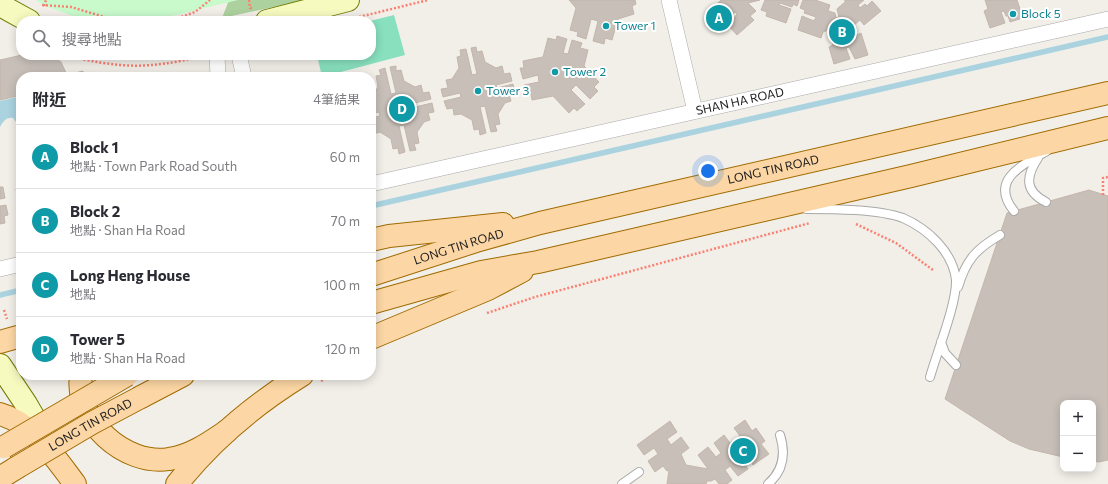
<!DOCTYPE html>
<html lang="zh-TW">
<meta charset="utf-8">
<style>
:root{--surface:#fff;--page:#f7f7f7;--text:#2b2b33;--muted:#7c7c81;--line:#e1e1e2;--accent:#db2777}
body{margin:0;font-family:Commissioner,"Noto Sans TC",sans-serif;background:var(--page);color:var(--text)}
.controls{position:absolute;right:12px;bottom:12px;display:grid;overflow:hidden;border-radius:8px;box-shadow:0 2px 10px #0003}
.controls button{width:36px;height:36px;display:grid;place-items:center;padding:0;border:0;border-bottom:1px solid var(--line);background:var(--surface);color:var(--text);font:20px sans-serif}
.you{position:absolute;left:708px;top:171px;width:14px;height:14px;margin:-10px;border:3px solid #fff;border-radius:50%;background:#1a73e8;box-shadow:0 0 0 6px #1a73e833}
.badge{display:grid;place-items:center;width:26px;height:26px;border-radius:50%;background:var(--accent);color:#fff;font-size:13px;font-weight:700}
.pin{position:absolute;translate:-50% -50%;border:2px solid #fff;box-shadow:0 1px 4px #0006}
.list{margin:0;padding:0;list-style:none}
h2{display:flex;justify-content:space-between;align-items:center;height:52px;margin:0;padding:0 16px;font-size:17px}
h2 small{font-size:13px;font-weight:400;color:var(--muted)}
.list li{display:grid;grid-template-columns:26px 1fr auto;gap:12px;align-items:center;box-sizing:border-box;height:64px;padding:0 16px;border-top:1px solid var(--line)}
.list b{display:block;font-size:15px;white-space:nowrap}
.list p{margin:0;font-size:13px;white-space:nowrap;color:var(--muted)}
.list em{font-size:13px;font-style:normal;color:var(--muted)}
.icon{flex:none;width:22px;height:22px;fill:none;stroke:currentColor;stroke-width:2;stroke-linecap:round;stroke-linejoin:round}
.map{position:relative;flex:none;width:1108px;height:484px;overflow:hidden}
.search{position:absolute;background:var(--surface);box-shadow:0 2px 10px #0003;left:16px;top:16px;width:360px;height:44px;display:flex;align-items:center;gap:10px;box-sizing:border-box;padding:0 14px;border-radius:16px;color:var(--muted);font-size:15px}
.panel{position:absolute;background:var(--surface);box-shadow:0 2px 10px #0003;left:16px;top:72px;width:360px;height:308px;border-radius:16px}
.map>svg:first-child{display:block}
.forest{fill:#add19e}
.park{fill:#c8facc}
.pitch{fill:#88e0be}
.water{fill:#aad3df}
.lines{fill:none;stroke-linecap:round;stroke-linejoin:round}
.stream{stroke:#aad3df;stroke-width:5.5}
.building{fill:#c7bfb8;stroke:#c4b6ab}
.lane-casing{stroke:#a9a9a9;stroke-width:10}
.street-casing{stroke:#a9a9a9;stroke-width:16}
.secondary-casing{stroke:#707d05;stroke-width:24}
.primary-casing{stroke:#a06b00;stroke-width:24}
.path{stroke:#fa8072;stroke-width:2.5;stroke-dasharray:2 2;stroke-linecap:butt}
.lane{stroke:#fff;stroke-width:8}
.street{stroke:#fff;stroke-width:15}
.secondary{stroke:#f7fabf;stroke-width:22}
.primary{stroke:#fcd6a4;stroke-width:22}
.primary-bridge-casing{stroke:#a06b00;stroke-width:24;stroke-linecap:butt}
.primary-bridge{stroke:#fcd6a4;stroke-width:22}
.culture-dot{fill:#0f9aa8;stroke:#fff;stroke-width:1.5}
.labels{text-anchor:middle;stroke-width:4;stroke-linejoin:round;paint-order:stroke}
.culture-label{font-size:12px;fill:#0d838f;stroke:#fff;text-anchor:start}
.street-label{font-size:12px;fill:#222;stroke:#fff}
</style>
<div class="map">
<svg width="1108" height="484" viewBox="0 0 1108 484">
<rect width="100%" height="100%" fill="#f2efe9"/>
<!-- forest -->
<path class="forest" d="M 229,0 L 307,0 L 222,18 Z"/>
<!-- park -->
<path class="park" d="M 36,0 L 238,0 L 151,21 L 87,21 L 45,6 Z"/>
<!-- pitch -->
<path class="pitch" d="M 394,15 L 405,55 L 322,77 L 317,55 L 371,55 L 370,21 Z"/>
<!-- water -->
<path class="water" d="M 21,96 L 21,122 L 16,122 L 13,118 C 6,117 3,122 0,127 L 0,101 Z"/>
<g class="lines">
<!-- stream -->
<path class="stream" d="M 371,206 L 1108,37
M 0,295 L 21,290"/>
</g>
<!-- building -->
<path class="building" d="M 569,0 L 635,0 L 636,4 L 632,6 L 634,14 L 618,19 L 612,40 L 605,38 L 604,44 L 593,41 L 598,21 L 591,19 L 586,39 L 577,36 L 578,32 L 570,30 L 576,8 Z
M 721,0 L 760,0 L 748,3 L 756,11 L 750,16 L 754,20 L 737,35 L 729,26 L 737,14 L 735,12 L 724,22 L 723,20 L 717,25 L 707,13 Z
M 765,0 L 799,0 L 797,6 L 793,4 L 792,7 L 780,3 L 779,5 L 791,9 L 786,23 L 766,16 L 767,12 L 761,10 Z
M 803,0 L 815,0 L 830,5 L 828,11 L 835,13 L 836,18 L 839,17 L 837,9 L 846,1 L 844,0 L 864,0 L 858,5 L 860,8 L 865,4 L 867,6 L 872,1 L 881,11 L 864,25 L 860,20 L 854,25 L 857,35 L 861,33 L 868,55 L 855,59 L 849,47 L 846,48 L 850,59 L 834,64 L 829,47 L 833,45 L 828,30 L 823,32 L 821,38 L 798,30 L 802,16 L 814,21 L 816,17 L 804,13 L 805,10 L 800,8 Z
M 985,0 L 1017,0 L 1023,18 L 1010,22 L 1008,16 L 1006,16 L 1004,11 L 1001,12 L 1005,23 L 990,28 L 984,11 L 988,9 Z
M 557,36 L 567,39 L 563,53 L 568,54 L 572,40 L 582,43 L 580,48 L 588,50 L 584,66 L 599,82 L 594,87 L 598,91 L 590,99 L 576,85 L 571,90 L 585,104 L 577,111 L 574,108 L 569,113 L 553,96 L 532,100 L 531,94 L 526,94 L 524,85 L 539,82 L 538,75 L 523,79 L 520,68 L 524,68 L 523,61 L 543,57 L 548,38 L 556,40 Z
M 476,47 L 477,52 L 482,51 L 485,62 L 496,68 L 502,66 L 504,74 L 510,73 L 512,81 L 496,85 L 497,88 L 513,84 L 515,93 L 509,94 L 511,101 L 505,103 L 498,114 L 500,124 L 495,125 L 497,131 L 491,132 L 485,106 L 480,107 L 486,133 L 480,135 L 479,129 L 474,130 L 472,120 L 461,114 L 454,115 L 453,108 L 447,109 L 444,101 L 461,97 L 460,93 L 443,97 L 441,89 L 448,88 L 446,80 L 452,79 L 459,68 L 457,57 L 461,56 L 460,50 L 466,49 L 472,75 L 477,74 L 471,48 Z
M 22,55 L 52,56 L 61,62 L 67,75 L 83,71 L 84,77 L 21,77 L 21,95 L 0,100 L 0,60 Z
M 396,66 L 396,71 L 401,70 L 404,81 L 415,87 L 421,85 L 423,93 L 429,92 L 431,99 L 415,103 L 415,107 L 432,103 L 434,112 L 428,113 L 430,120 L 424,122 L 417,132 L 419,143 L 414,144 L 416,150 L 410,151 L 404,125 L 399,126 L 405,152 L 399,154 L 398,148 L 393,149 L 391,139 L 380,132 L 373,134 L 371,127 L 371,118 L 380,116 L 379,112 L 371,114 L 371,98 L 378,87 L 376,76 L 381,75 L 379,70 L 385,68 L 391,94 L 396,93 L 390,67 Z
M 0,187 L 3,187 L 5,198 L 0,199 Z
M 21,187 L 21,195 L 18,196 L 16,189 Z
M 1089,190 L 1108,196 L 1108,460 L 1099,462 L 1093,461 L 1093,403 L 1063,403 L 1063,457 L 1029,449 L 1010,441 L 945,399 L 1007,213 Z
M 6,205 L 8,215 L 4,216 L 5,223 L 0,224 L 0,206 Z
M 745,420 L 752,431 L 756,428 L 765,441 L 761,444 L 769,454 L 753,465 L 749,459 L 744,463 L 748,469 L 738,476 L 730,466 L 725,470 L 732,480 L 727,484 L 719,484 L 715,479 L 711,481 L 707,481 L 706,484 L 667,484 L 669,470 L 667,471 L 663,466 L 655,472 L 648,461 L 658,454 L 654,448 L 644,455 L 637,445 L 670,421 L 677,432 L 667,439 L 671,445 L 681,437 L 689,448 L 681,454 L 686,465 L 708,469 L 698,455 L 708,447 L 716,457 L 721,453 L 714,443 L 724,435 L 730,443 L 740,436 L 734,428 Z"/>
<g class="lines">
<!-- lane casing -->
<g class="lane-casing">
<path id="lane" d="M 1038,158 C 1026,176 1024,191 1046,202
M 806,209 C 833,209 878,209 903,218 C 928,229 953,252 956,280 C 957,303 937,352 930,377
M 1014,211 C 989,180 1022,165 1047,151
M 958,287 C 966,260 976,249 1000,235
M 941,342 L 945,353 L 956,365
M 622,484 L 639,472
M 768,484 C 783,471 786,454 780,435"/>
</g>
<!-- street casing -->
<g class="street-casing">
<g id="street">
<path d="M 669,0 L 695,111"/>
<path d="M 217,55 L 218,77"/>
<path d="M 239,55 L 244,77"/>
<path id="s1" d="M 371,184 L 1108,19"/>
<path d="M 0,269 L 21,264"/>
</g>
</g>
<!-- secondary casing -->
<g class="secondary-casing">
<path id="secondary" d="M 0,5 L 29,21
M 267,21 L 348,0
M 0,365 L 26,404 L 48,442"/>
</g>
<!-- primary casing -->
<g class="primary-casing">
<g id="primary">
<path d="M 371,240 L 389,236 L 503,224"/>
<path id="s2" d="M 371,275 L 476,241 L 540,223 L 1108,93"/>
<path d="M 371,303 L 481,272 L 538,262 L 911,176 L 1108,128"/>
<path d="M 371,338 L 488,289 L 522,271"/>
<path d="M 0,342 L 21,336"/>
<path d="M 81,375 C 74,421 125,466 169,459 C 191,456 209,443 227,431"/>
<path d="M 141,397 L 183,375"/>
<path d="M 0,414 C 33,423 56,459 75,484"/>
<path d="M 0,478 L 16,468"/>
<path d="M 177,484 C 211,441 255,404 302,375"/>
</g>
</g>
<!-- path -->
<path class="path" d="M 249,0 L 250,8 L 252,8
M 42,5 L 71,7 L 118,21
M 44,6 L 46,0
M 359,17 L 428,0
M 170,21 L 195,12 L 210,0
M 64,55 C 118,68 147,70 202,56
M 1103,195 L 1103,178 L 1108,177
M 856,224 L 896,243 L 933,270
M 4,310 L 7,319
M 487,313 L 535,297 L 810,223
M 321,381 L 332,375"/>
<!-- lane -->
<use href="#lane" class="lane"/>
<!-- street -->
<use href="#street" class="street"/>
<!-- secondary -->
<use href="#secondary" class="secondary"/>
<!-- primary -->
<use href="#primary" class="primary"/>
<!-- primary-bridge casing -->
<g class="primary-bridge-casing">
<g id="primary-bridge">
<path d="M 4,447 L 127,375"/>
<path id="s3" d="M 16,468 L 92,423 L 141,397"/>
</g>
</g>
<!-- primary-bridge -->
<use href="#primary-bridge" class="primary-bridge"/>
</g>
<!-- markers -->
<g class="culture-dot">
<circle cx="1013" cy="14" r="4"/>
<circle cx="606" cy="26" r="4"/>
<circle cx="555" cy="72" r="4"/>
<circle cx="478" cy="91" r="4"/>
</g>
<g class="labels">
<!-- culture labels -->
<g class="culture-label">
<text x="1021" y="18">Block 5</text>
<text x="614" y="30">Tower 1</text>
<text x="563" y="76">Tower 2</text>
<text x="486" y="95">Tower 3</text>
</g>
<!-- street labels -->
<g class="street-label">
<text dy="4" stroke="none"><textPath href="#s1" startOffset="378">SHAN HA ROAD</textPath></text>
<text dy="4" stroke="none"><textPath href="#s2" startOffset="416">LONG TIN ROAD</textPath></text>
<text dy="4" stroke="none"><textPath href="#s2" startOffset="92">LONG TIN ROAD</textPath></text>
<text dy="4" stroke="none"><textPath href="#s3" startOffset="86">LONG TIN ROAD</textPath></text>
</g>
</g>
</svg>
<div class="controls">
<button>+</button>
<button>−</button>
</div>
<div class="you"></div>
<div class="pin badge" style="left:719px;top:18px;background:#0f9aa8">A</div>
<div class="pin badge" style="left:842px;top:32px;background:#0f9aa8">B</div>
<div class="pin badge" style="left:743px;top:451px;background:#0f9aa8">C</div>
<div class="pin badge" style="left:402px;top:109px;background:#0f9aa8">D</div>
<div class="search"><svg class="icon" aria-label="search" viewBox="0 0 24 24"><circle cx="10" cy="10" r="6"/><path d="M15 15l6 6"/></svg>搜尋地點</div>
<section class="panel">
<h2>附近<small>4筆結果</small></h2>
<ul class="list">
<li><span class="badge" style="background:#0f9aa8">A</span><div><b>Block 1</b><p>地點 · Town Park Road South</p></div><em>60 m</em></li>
<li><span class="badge" style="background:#0f9aa8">B</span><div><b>Block 2</b><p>地點 · Shan Ha Road</p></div><em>70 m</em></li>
<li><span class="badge" style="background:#0f9aa8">C</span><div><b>Long Heng House</b><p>地點</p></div><em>100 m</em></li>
<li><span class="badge" style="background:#0f9aa8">D</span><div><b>Tower 5</b><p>地點 · Shan Ha Road</p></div><em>120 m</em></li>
</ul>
</section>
</div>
